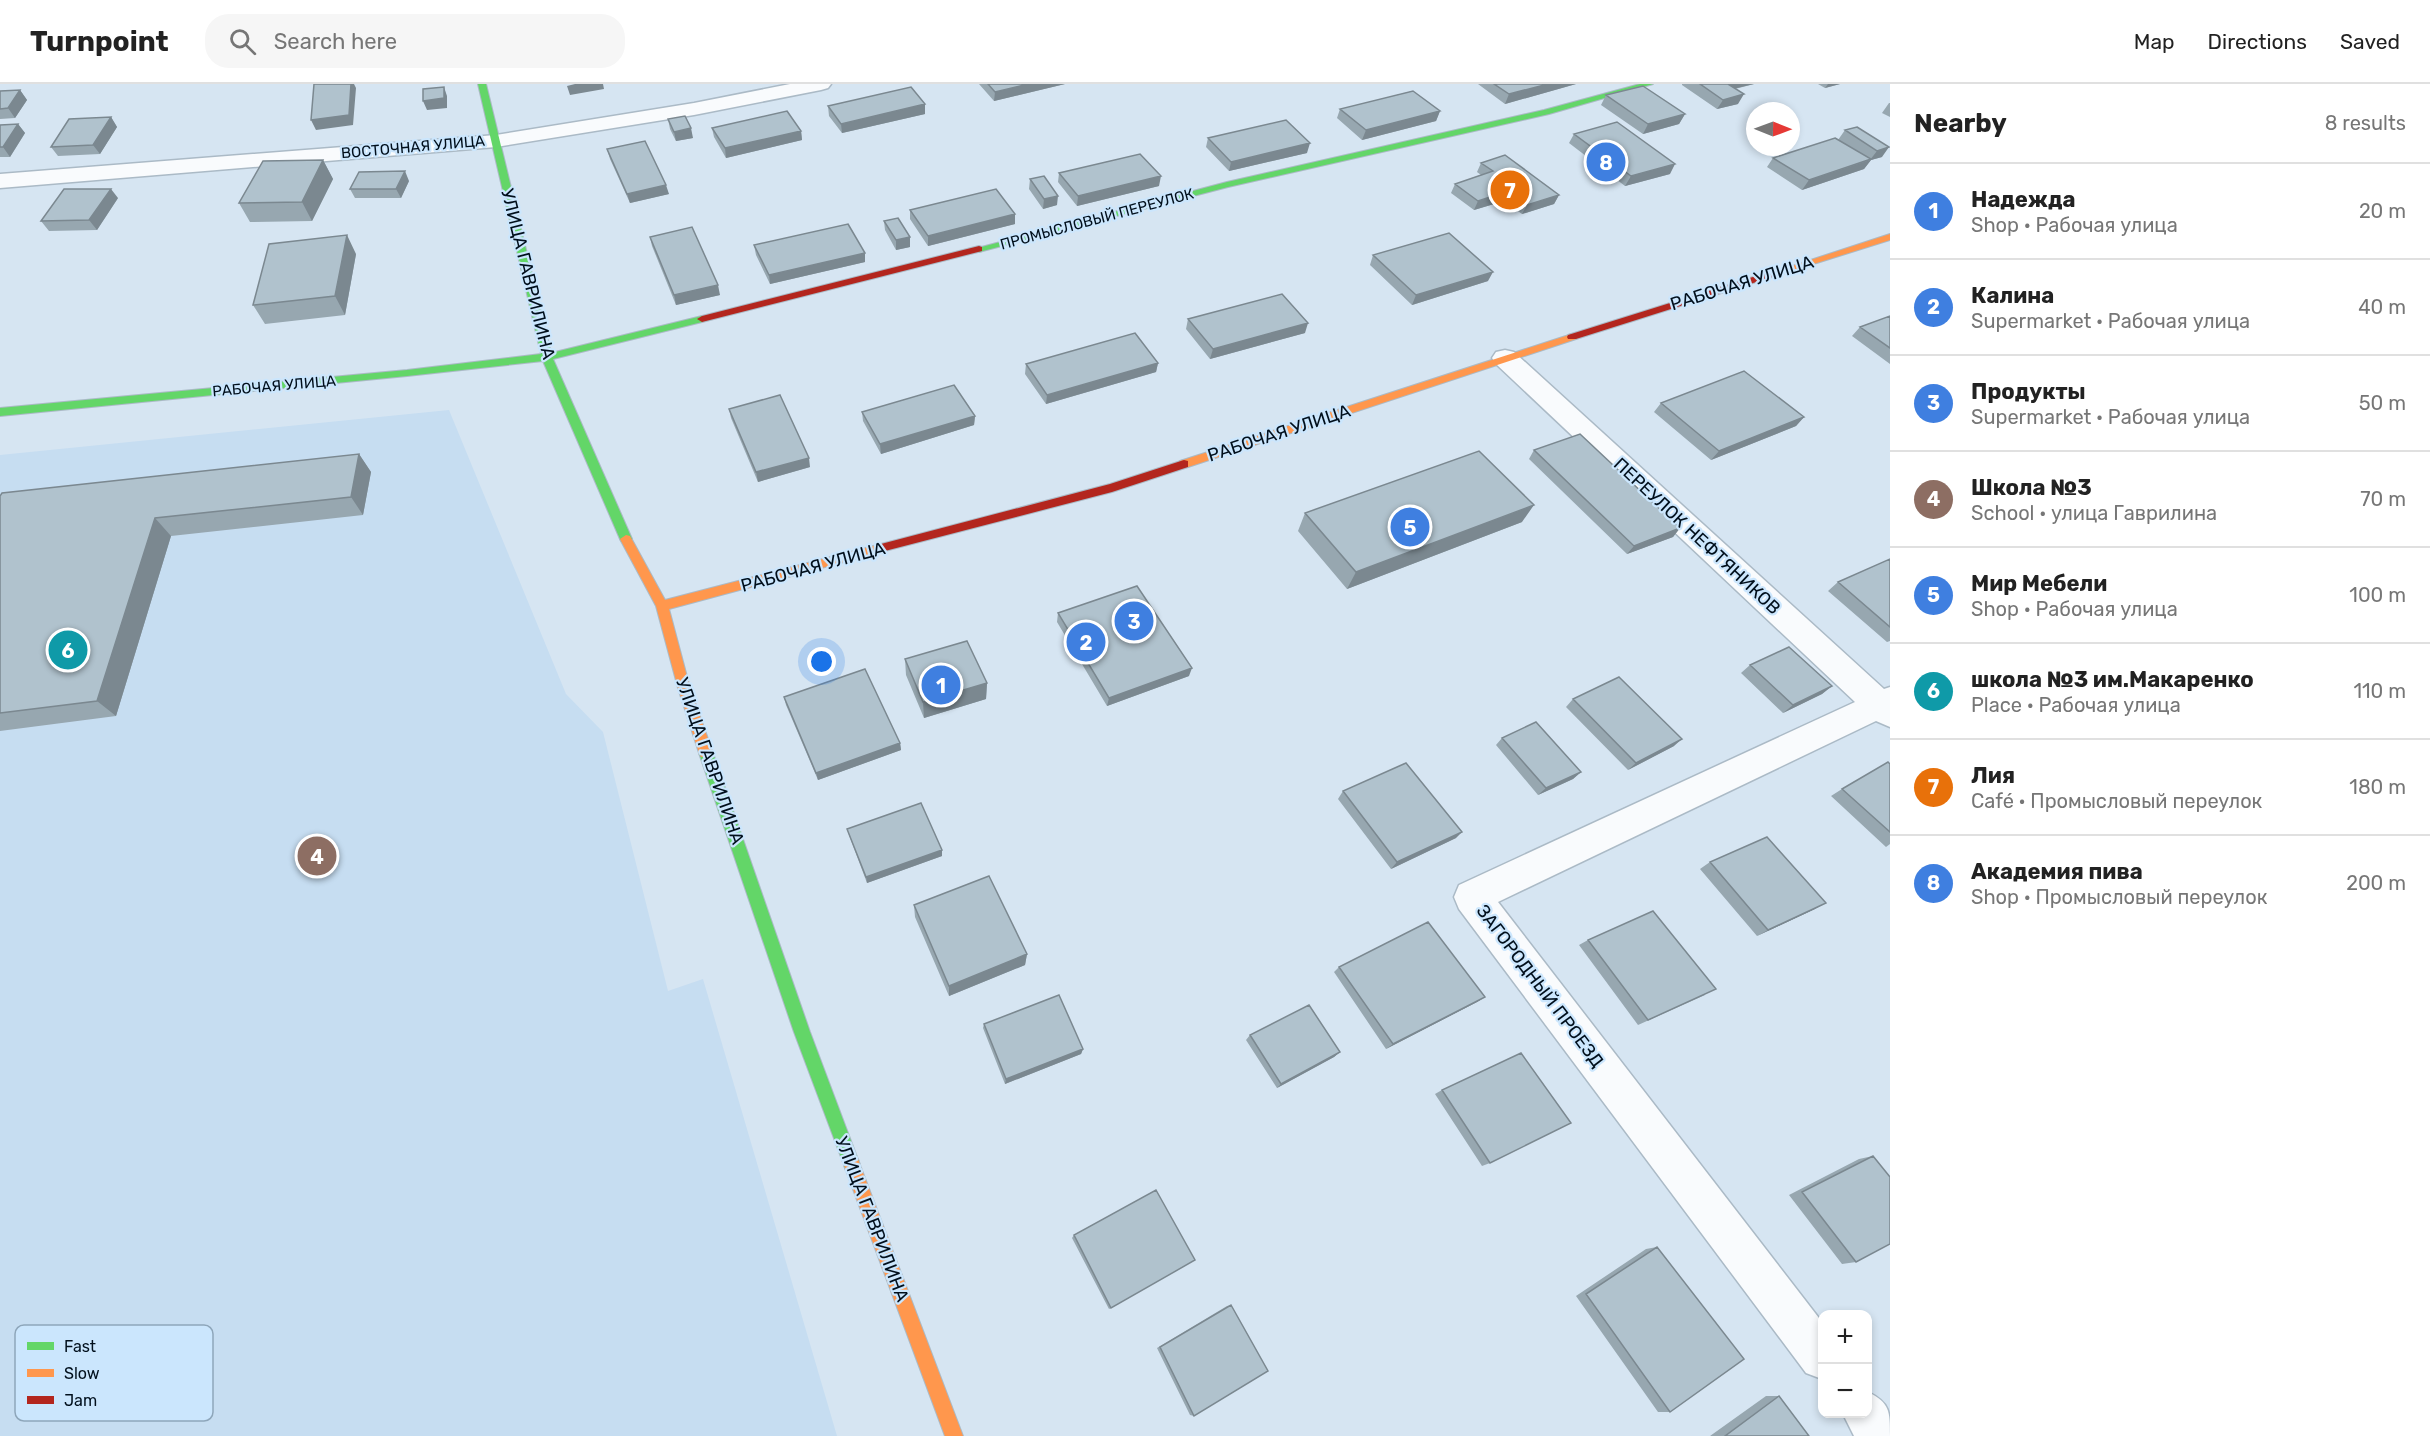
<!DOCTYPE html>
<meta charset="utf-8">
<style>
:root{--surface:#fff;--page:#f6f6f6;--text:#222;--muted:#767676;--line:#e0e0e0;--accent:#4c5a67}
body{margin:0;font-family:Rubik,sans-serif;background:var(--page);color:var(--text)}
.controls{position:absolute;right:18px;bottom:18px;display:grid;overflow:hidden;border-radius:12px;box-shadow:0 3px 9px #0003}
.controls button{width:54px;height:54px;display:grid;place-items:center;padding:0;border:0;border-bottom:2px solid var(--line);background:var(--surface);color:var(--text);font:30px sans-serif}
.compass{position:absolute;left:1746px;top:18px;width:54px;height:54px;border-radius:50%;background:var(--surface);box-shadow:0 3px 9px #0003;rotate:91deg}
.you{position:absolute;left:822px;top:578px;width:21px;height:21px;margin:-15px;border:4px solid #fff;border-radius:50%;background:#1a73e8;box-shadow:0 0 0 9px #1a73e833}
.badge{display:grid;place-items:center;width:39px;height:39px;border-radius:50%;background:var(--accent);color:#fff;font-size:20px;font-weight:700}
.pin{position:absolute;translate:-50% -50%;border:3px solid #fff;box-shadow:0 2px 6px #0006}
.list{margin:0;padding:0;list-style:none}
h2{display:flex;justify-content:space-between;align-items:center;height:78px;margin:0;padding:0 24px;font-size:26px}
h2 small{font-size:20px;font-weight:400;color:var(--muted)}
.list li{display:grid;grid-template-columns:39px 1fr auto;gap:18px;align-items:center;box-sizing:border-box;height:96px;padding:0 24px;border-top:2px solid var(--line)}
.list b{display:block;font-size:22px;white-space:nowrap}
.list p{margin:0;font-size:20px;white-space:nowrap;color:var(--muted)}
.list em{font-size:20px;font-style:normal;color:var(--muted)}
.icon{flex:none;width:33px;height:33px;fill:none;stroke:currentColor;stroke-width:2;stroke-linecap:round;stroke-linejoin:round}
.map{position:relative;flex:none;width:1890px;height:1352px;overflow:hidden}
header{display:flex;align-items:center;gap:36px;box-sizing:border-box;height:84px;padding:0 30px;background:var(--surface);border-bottom:2px solid var(--line)}
header strong{font-size:28px}
nav{display:flex;gap:33px;margin-inline-start:auto;font-size:21px}
.search{width:420px;height:54px;background:var(--page);display:flex;align-items:center;gap:15px;box-sizing:border-box;padding:0 21px;border-radius:24px;color:var(--muted);font-size:22px}
main{display:flex}
aside{flex:1;background:var(--surface)}
.map>svg:first-child{display:block}
.built{fill:#c6ddf1}
.lines{fill:none;stroke-linecap:round;stroke-linejoin:round}
.street-casing{stroke:#abbac6;stroke-width:3}
.fast-casing{stroke:#abbac6;stroke-width:2}
.slow-casing{stroke:#abbac6;stroke-width:2}
.jam-casing{stroke:#abbac6;stroke-width:2}
.street{fill:#f9fbfd;fill-rule:evenodd}
.fast{fill:#63d668;fill-rule:evenodd}
.slow{fill:#ff974d;fill-rule:evenodd}
.jam{fill:#b3261e;fill-rule:evenodd}
.wall{fill:#97a7b0}
.shaded-wall{fill:#7b8890}
.building{fill:#b0c2cd;stroke:#7b8890;stroke-width:1.5}
.labels{text-anchor:middle;stroke-width:4.5;stroke-linejoin:round;paint-order:stroke}
.far-street-label{font-size:15px;fill:#010f1c;stroke:#cbe6fd}
.street-label{font-size:18px;fill:#010f1c;stroke:#cbe6fd}
.key{fill:#cbe6fd;stroke:#8ea6ba;stroke-width:1.5}
.key-label{font-size:16px;fill:#010f1c}
</style>
<header>
<strong>Turnpoint</strong>
<div class="search"><svg class="icon" aria-label="search" viewBox="0 0 24 24"><circle cx="10" cy="10" r="6"/><path d="M15 15l6 6"/></svg>Search here</div>
<nav><a>Map</a><a>Directions</a><a>Saved</a></nav>
</header>
<main>
<div class="map">
<svg width="1890" height="1352" viewBox="0 0 1890 1352">
<rect width="100%" height="100%" fill="#d6e5f2"/>
<!-- built -->
<path class="built" d="M 449,326 L 566,610 L 603,648 L 668,907 L 703,895 L 837,1352 L 0,1352 L 0,371 Z"/>
<g class="lines">
<!-- street casing -->
<g class="street-casing">
<path id="street" d="M 790,0 L 831,0 L 828,4 L 821,6 L 694,31 L 496,63 L 0,104 L 0,90 L 496,51 L 694,19 Z
M 1505,266 L 1514,268 L 1884,605 L 1890,603 L 1890,643 L 1876,637 L 1498,818 L 1822,1238 L 1822,1295 L 1806,1289 L 1459,825 L 1454,813 L 1459,801 L 1855,618 L 1496,280 L 1492,274 L 1496,268 Z
M 1868,1308 C 1890,1319 1890,1327 1890,1352 L 1854,1352 L 1843,1330 L 1868,1330 Z"/>
</g>
<!-- fast casing -->
<g class="fast-casing">
<path id="fast" d="M 478,0 L 486,0 L 551,269 L 702,232 L 707,235 L 702,238 L 553,275 L 632,455 L 630,458 L 622,458 L 620,455 L 543,277 L 407,292 L 0,332 L 0,324 L 407,286 L 541,270 Z
M 1640,0 L 1653,0 L 1549,30 L 1228,103 L 979,168 L 974,165 L 1227,98 L 1544,26 Z
M 706,663 L 711,665 L 713,669 L 810,948 L 860,1081 L 858,1087 L 852,1089 L 846,1087 L 844,1081 L 794,948 L 699,669 L 701,665 Z"/>
</g>
<!-- slow casing -->
<g class="slow-casing">
<path id="slow" d="M 1890,150 L 1890,156 L 1788,188 L 1780,186 Z
M 1572,250 L 1576,251 L 1576,255 L 1188,383 L 1180,383 L 1178,380 L 1180,377 Z
M 626,451 L 630,452 L 665,516 L 881,460 L 887,464 L 881,468 L 669,525 L 690,604 L 713,669 L 711,673 L 701,673 L 699,669 L 678,604 L 656,522 L 620,455 Z
M 852,1073 L 858,1075 L 860,1081 L 963,1352 L 945,1352 L 844,1081 L 846,1075 Z"/>
</g>
<!-- jam casing -->
<g class="jam-casing">
<path id="jam" d="M 979,162 L 982,163 L 982,167 L 702,238 L 697,235 L 702,232 Z
M 1785,183 L 1790,186 L 1788,188 L 1576,255 L 1568,255 L 1567,253 L 1568,251 Z
M 1184,376 L 1188,377 L 1188,383 L 1112,408 L 881,468 L 875,464 L 881,460 L 1110,400 Z"/>
</g>
<!-- street -->
<use href="#street" class="street"/>
<!-- fast -->
<use href="#fast" class="fast"/>
<!-- slow -->
<use href="#slow" class="slow"/>
<!-- jam -->
<use href="#jam" class="jam"/>
</g>
<!-- wall -->
<path class="wall" d="M 979,0 L 1065,0 L 994,17 Z
M 1478,0 L 1576,0 L 1505,20 Z
M 1682,0 L 1754,0 L 1735,5 L 1738,20 L 1717,25 L 1682,1 Z
M 1818,0 L 1840,0 L 1825,4 Z
M 20,6 L 27,16 L 15,34 L 0,35 L 0,7 Z
M 1606,11 L 1685,30 L 1679,40 L 1643,50 L 1601,21 Z
M 1889,19 L 1890,19 L 1890,33 L 1882,29 Z
M 828,22 L 925,30 L 842,49 L 829,32 Z
M 1340,25 L 1440,27 L 1436,37 L 1362,56 L 1337,34 Z
M 111,33 L 117,43 L 100,70 L 58,72 L 51,63 Z
M 668,35 L 693,54 L 676,57 L 670,45 Z
M 18,40 L 25,49 L 10,73 L 0,73 L 0,41 Z
M 1857,43 L 1882,73 L 1871,76 L 1864,85 L 1802,106 L 1767,83 L 1773,74 L 1838,56 L 1845,46 Z
M 712,44 L 801,47 L 802,56 L 726,74 L 714,53 Z
M 1574,50 L 1670,90 L 1625,102 L 1569,59 Z
M 1208,54 L 1307,69 L 1229,87 L 1206,63 Z
M 607,65 L 669,110 L 630,119 L 610,75 Z
M 323,76 L 333,95 L 312,137 L 250,138 L 239,119 Z
M 1481,79 L 1559,111 L 1554,120 L 1522,130 L 1504,117 L 1474,126 L 1451,109 L 1455,100 L 1481,91 L 1477,88 Z
M 1059,89 L 1159,102 L 1077,122 L 1058,98 Z
M 1030,95 L 1057,121 L 1043,125 L 1029,105 Z
M 409,97 L 401,114 L 355,114 L 350,105 Z
M 118,114 L 97,146 L 49,147 L 41,137 Z
M 910,126 L 1015,140 L 928,162 L 910,135 Z
M 884,137 L 910,153 L 910,163 L 896,166 L 885,146 Z
M 650,153 L 720,211 L 676,221 L 652,162 Z
M 754,161 L 865,178 L 770,200 L 756,171 Z
M 356,170 L 345,231 L 265,240 L 253,221 Z
M 1373,171 L 1488,197 L 1412,221 L 1370,181 Z
M 1890,232 L 1890,280 L 1852,252 L 1860,243 Z
M 1188,235 L 1305,249 L 1210,275 L 1186,245 Z
M 1158,279 L 1156,288 L 1046,320 L 1025,290 L 1026,280 Z
M 1661,319 L 1804,333 L 1796,342 L 1711,376 L 1654,328 Z
M 729,325 L 810,383 L 758,398 L 731,334 Z
M 862,328 L 975,332 L 974,341 L 881,370 L 863,337 Z
M 1534,366 L 1680,444 L 1673,453 L 1627,470 L 1529,375 Z
M 359,370 L 371,388 L 363,431 L 171,452 L 116,632 L 0,647 L 0,412 Z
M 1305,429 L 1522,438 L 1347,505 L 1298,447 Z
M 1890,475 L 1890,557 L 1887,558 L 1828,507 L 1838,498 Z
M 1058,529 L 1189,592 L 1107,622 L 1057,538 Z
M 905,575 L 987,599 L 986,615 L 924,634 L 906,591 Z
M 1750,581 L 1832,602 L 1822,610 L 1783,629 L 1741,589 Z
M 784,613 L 900,659 L 901,666 L 818,696 L 786,621 Z
M 1573,615 L 1674,662 L 1628,686 L 1566,623 Z
M 1502,654 L 1581,688 L 1573,695 L 1538,711 L 1496,661 Z
M 1890,680 L 1890,760 L 1886,763 L 1831,712 L 1842,705 Z
M 1343,707 L 1456,754 L 1391,785 L 1338,715 Z
M 847,745 L 942,772 L 867,799 L 849,751 Z
M 1710,778 L 1815,825 L 1757,852 L 1700,785 Z
M 914,821 L 1027,870 L 1025,881 L 949,912 L 915,833 Z
M 1588,856 L 1705,911 L 1638,941 L 1579,861 Z
M 1339,883 L 1485,913 L 1477,918 L 1386,965 L 1334,888 Z
M 984,940 L 1083,965 L 1081,970 L 1005,1000 L 983,944 Z
M 1250,951 L 1340,968 L 1334,973 L 1277,1004 L 1246,956 Z
M 1442,1006 L 1490,1079 L 1482,1082 L 1435,1010 Z
M 1873,1072 L 1856,1178 L 1842,1180 L 1789,1111 L 1859,1075 Z
M 1074,1151 L 1111,1224 L 1109,1225 L 1072,1154 Z
M 1657,1163 L 1670,1328 L 1658,1328 L 1576,1212 L 1646,1165 Z
M 1231,1221 L 1194,1332 L 1190,1331 L 1157,1264 L 1227,1222 Z
M 1766,1312 L 1779,1312 L 1809,1352 L 1710,1352 Z"/>
<!-- shaded-wall -->
<path class="shaded-wall" d="M 351,0 L 354,0 L 356,4 L 353,41 L 316,46 L 311,36 Z
M 575,0 L 603,0 L 604,5 L 570,11 L 567,2 Z
M 1028,0 L 1065,0 L 994,17 L 995,8 Z
M 1548,0 L 1576,0 L 1505,20 L 1509,10 Z
M 1725,0 L 1754,0 L 1720,8 Z
M 1828,0 L 1840,0 L 1825,4 Z
M 444,3 L 447,12 L 447,24 L 427,26 L 423,17 Z
M 20,6 L 27,16 L 15,34 L 8,24 Z
M 1744,10 L 1738,20 L 1717,25 L 1723,16 Z
M 925,20 L 925,30 L 842,49 L 841,40 Z
M 1440,27 L 1436,37 L 1362,56 L 1366,46 Z
M 1685,30 L 1679,40 L 1643,50 L 1648,40 Z
M 111,33 L 117,43 L 100,70 L 93,61 Z
M 18,40 L 25,49 L 10,73 L 3,63 Z
M 691,44 L 693,54 L 676,57 L 674,48 Z
M 801,47 L 802,56 L 726,74 L 725,64 Z
M 1310,59 L 1307,69 L 1229,87 L 1231,78 Z
M 1889,63 L 1882,73 L 1871,76 L 1864,85 L 1802,106 L 1809,96 L 1870,76 L 1877,67 Z
M 323,76 L 333,95 L 312,137 L 302,118 Z
M 1675,80 L 1670,90 L 1625,102 L 1631,92 Z
M 405,87 L 409,97 L 401,114 L 396,105 Z
M 1161,92 L 1159,102 L 1077,122 L 1078,112 Z
M 666,101 L 669,110 L 630,119 L 627,110 Z
M 111,105 L 118,114 L 97,146 L 89,136 Z
M 1508,107 L 1504,117 L 1474,126 L 1478,117 Z
M 1559,111 L 1554,120 L 1522,130 L 1527,121 Z
M 1058,112 L 1057,121 L 1043,125 L 1044,115 Z
M 1015,130 L 1015,140 L 928,162 L 928,152 Z
M 347,151 L 356,170 L 345,231 L 335,212 Z
M 910,153 L 910,163 L 896,166 L 896,156 Z
M 865,169 L 865,178 L 770,200 L 769,191 Z
M 1493,188 L 1488,197 L 1412,221 L 1416,211 Z
M 718,201 L 720,211 L 676,221 L 674,211 Z
M 1308,239 L 1305,249 L 1210,275 L 1213,265 Z
M 1158,279 L 1156,288 L 1046,320 L 1047,311 Z
M 975,332 L 974,341 L 881,370 L 880,360 Z
M 1804,333 L 1796,342 L 1711,376 L 1719,367 Z
M 359,370 L 371,388 L 363,431 L 351,413 Z
M 809,374 L 810,383 L 758,398 L 756,388 Z
M 1534,421 L 1522,438 L 1347,505 L 1356,488 Z
M 155,434 L 171,452 L 116,632 L 97,617 Z
M 1680,444 L 1673,453 L 1627,470 L 1634,462 Z
M 1192,584 L 1189,592 L 1107,622 L 1109,614 Z
M 987,599 L 986,615 L 924,634 L 923,618 Z
M 1832,602 L 1822,610 L 1783,629 L 1793,621 Z
M 1682,655 L 1674,662 L 1628,686 L 1636,679 Z
M 900,659 L 901,666 L 818,696 L 816,689 Z
M 1581,688 L 1573,695 L 1538,711 L 1546,704 Z
M 1462,748 L 1456,754 L 1391,785 L 1397,778 Z
M 942,766 L 942,772 L 867,799 L 866,793 Z
M 1826,819 L 1815,825 L 1757,852 L 1768,846 Z
M 1027,870 L 1025,881 L 949,912 L 949,902 Z
M 1485,913 L 1477,918 L 1386,965 L 1393,960 Z
M 1083,965 L 1081,970 L 1005,1000 L 1006,995 Z
M 1340,968 L 1334,973 L 1277,1004 L 1281,1000 Z"/>
<!-- building -->
<path class="building" d="M 314,0 L 351,0 L 349,31 L 311,36 Z
M 988,0 L 1028,0 L 995,8 Z
M 1494,0 L 1548,0 L 1509,10 Z
M 1700,0 L 1728,0 L 1744,10 L 1723,16 Z
M 1643,2 L 1685,30 L 1648,40 L 1606,11 Z
M 444,3 L 444,14 L 423,17 L 423,5 Z
M 911,3 L 925,20 L 841,40 L 828,22 Z
M 20,6 L 8,24 L 0,25 L 0,7 Z
M 1413,7 L 1440,27 L 1366,46 L 1340,25 Z
M 787,27 L 801,47 L 725,64 L 712,44 Z
M 685,32 L 691,44 L 674,48 L 668,35 Z
M 111,33 L 93,61 L 51,63 L 69,35 Z
M 1286,36 L 1310,59 L 1231,78 L 1208,54 Z
M 1617,38 L 1675,80 L 1631,92 L 1574,50 Z
M 18,40 L 3,63 L 0,63 L 0,41 Z
M 1857,43 L 1889,63 L 1877,67 L 1845,46 Z
M 1835,54 L 1871,75 L 1809,96 L 1773,74 Z
M 645,57 L 666,101 L 627,110 L 607,65 Z
M 1140,70 L 1161,92 L 1078,112 L 1059,89 Z
M 1505,71 L 1559,111 L 1527,121 L 1508,107 L 1478,117 L 1455,100 L 1493,87 L 1481,79 Z
M 323,76 L 302,118 L 239,119 L 263,77 Z
M 405,87 L 396,105 L 350,105 L 359,88 Z
M 1044,92 L 1058,112 L 1044,115 L 1030,95 Z
M 64,105 L 111,105 L 89,136 L 41,137 Z
M 996,105 L 1015,130 L 928,152 L 910,126 Z
M 898,134 L 910,153 L 896,156 L 884,137 Z
M 848,140 L 865,169 L 769,191 L 754,161 Z
M 692,143 L 718,201 L 674,211 L 650,153 Z
M 1449,149 L 1493,188 L 1416,211 L 1373,171 Z
M 347,151 L 335,212 L 253,221 L 269,160 Z
M 1282,210 L 1308,239 L 1213,265 L 1188,235 Z
M 1890,232 L 1890,264 L 1860,243 Z
M 1135,249 L 1158,279 L 1047,311 L 1026,280 Z
M 1744,287 L 1804,333 L 1719,367 L 1661,319 Z
M 954,301 L 975,332 L 880,360 L 862,328 Z
M 780,311 L 809,374 L 756,388 L 729,325 Z
M 1580,350 L 1680,444 L 1634,462 L 1534,366 Z
M 1479,367 L 1534,421 L 1356,488 L 1305,429 Z
M 359,370 L 351,413 L 155,434 L 97,617 L 0,629 L 0,412 L 2,409 Z
M 1890,475 L 1890,543 L 1838,498 Z
M 1137,502 L 1192,584 L 1109,614 L 1058,529 Z
M 967,557 L 987,599 L 923,618 L 905,575 Z
M 1789,563 L 1832,602 L 1793,621 L 1750,581 Z
M 865,585 L 900,659 L 816,689 L 784,613 Z
M 1619,593 L 1682,655 L 1636,679 L 1573,615 Z
M 1536,638 L 1581,688 L 1546,704 L 1502,654 Z
M 1888,678 L 1890,680 L 1890,748 L 1842,705 Z
M 1406,679 L 1462,748 L 1397,778 L 1343,707 Z
M 921,719 L 942,766 L 866,793 L 847,745 Z
M 1767,753 L 1826,819 L 1768,846 L 1710,778 Z
M 989,792 L 1027,870 L 949,902 L 914,821 Z
M 1653,827 L 1716,905 L 1648,936 L 1588,856 Z
M 1428,838 L 1485,913 L 1393,960 L 1339,883 Z
M 1059,911 L 1083,965 L 1006,995 L 984,940 Z
M 1309,921 L 1340,968 L 1281,1000 L 1250,951 Z
M 1521,969 L 1571,1039 L 1490,1079 L 1442,1006 Z
M 1873,1072 L 1890,1093 L 1890,1160 L 1856,1178 L 1802,1108 Z
M 1156,1106 L 1195,1176 L 1111,1224 L 1074,1151 Z
M 1657,1163 L 1744,1275 L 1670,1328 L 1586,1210 Z
M 1231,1221 L 1268,1287 L 1194,1332 L 1160,1263 Z
M 1779,1312 L 1809,1352 L 1725,1352 Z"/>
<g class="labels">
<!-- far-street labels -->
<g class="far-street-label">
<text transform="translate(413 63) rotate(-5)" y="5">ВОСТОЧНАЯ УЛИЦА</text>
<text transform="translate(1097 135) rotate(-15)" y="5">ПРОМЫСЛОВЫЙ ПЕРЕУЛОК</text>
<text transform="translate(274 302) rotate(-5)" y="5">РАБОЧАЯ УЛИЦА</text>
</g>
<!-- street labels -->
<g class="street-label">
<text transform="translate(528 190) rotate(76)" y="6">УЛИЦА ГАВРИЛИНА</text>
<text transform="translate(1742 199) rotate(-17)" y="6">РАБОЧАЯ УЛИЦА</text>
<text transform="translate(1279 349) rotate(-18)" y="6">РАБОЧАЯ УЛИЦА</text>
<text transform="translate(1697 452) rotate(43)" y="6">ПЕРЕУЛОК НЕФТЯНИКОВ</text>
<text transform="translate(813 483) rotate(-15)" y="6">РАБОЧАЯ УЛИЦА</text>
<text transform="translate(710 677) rotate(71)" y="6">УЛИЦА ГАВРИЛИНА</text>
<text transform="translate(1540 902) rotate(53)" y="6">ЗАГОРОДНЫЙ ПРОЕЗД</text>
<text transform="translate(872 1135) rotate(69)" y="6">УЛИЦА ГАВРИЛИНА</text>
</g>
</g>
<!-- legend -->
<rect x="15" y="1241" width="198" height="96" rx="9" class="key"/>
<rect x="27" y="1258" width="27" height="8" fill="#63d668"/>
<rect x="27" y="1285" width="27" height="8" fill="#ff974d"/>
<rect x="27" y="1312" width="27" height="8" fill="#b3261e"/>
<g class="key-label">
<text x="64" y="1268">Fast</text>
<text x="64" y="1295">Slow</text>
<text x="64" y="1322">Jam</text>
</g>
</svg>
<div class="controls">
<button>+</button>
<button>−</button>
</div>
<svg class="compass" viewBox="-18 -18 36 36"><path d="M0-13l5 13h-10z" fill="#e53935"/><path d="M0 13l5-13h-10z" fill="#767676"/></svg>
<div class="you"></div>
<div class="pin badge" style="left:941px;top:601px;background:#3f7fe0">1</div>
<div class="pin badge" style="left:1086px;top:558px;background:#3f7fe0">2</div>
<div class="pin badge" style="left:1134px;top:537px;background:#3f7fe0">3</div>
<div class="pin badge" style="left:317px;top:772px;background:#8d6e63">4</div>
<div class="pin badge" style="left:1410px;top:443px;background:#3f7fe0">5</div>
<div class="pin badge" style="left:68px;top:566px;background:#0f9aa8">6</div>
<div class="pin badge" style="left:1510px;top:106px;background:#e8710a">7</div>
<div class="pin badge" style="left:1606px;top:78px;background:#3f7fe0">8</div>
</div>
<aside>
<h2>Nearby<small>8 results</small></h2>
<ul class="list">
<li><span class="badge" style="background:#3f7fe0">1</span><div><b>Надежда</b><p>Shop · Рабочая улица</p></div><em>20 m</em></li>
<li><span class="badge" style="background:#3f7fe0">2</span><div><b>Калина</b><p>Supermarket · Рабочая улица</p></div><em>40 m</em></li>
<li><span class="badge" style="background:#3f7fe0">3</span><div><b>Продукты</b><p>Supermarket · Рабочая улица</p></div><em>50 m</em></li>
<li><span class="badge" style="background:#8d6e63">4</span><div><b>Школа №3</b><p>School · улица Гаврилина</p></div><em>70 m</em></li>
<li><span class="badge" style="background:#3f7fe0">5</span><div><b>Мир Мебели</b><p>Shop · Рабочая улица</p></div><em>100 m</em></li>
<li><span class="badge" style="background:#0f9aa8">6</span><div><b>школа №3 им.Макаренко</b><p>Place · Рабочая улица</p></div><em>110 m</em></li>
<li><span class="badge" style="background:#e8710a">7</span><div><b>Лия</b><p>Café · Промысловый переулок</p></div><em>180 m</em></li>
<li><span class="badge" style="background:#3f7fe0">8</span><div><b>Академия пива</b><p>Shop · Промысловый переулок</p></div><em>200 m</em></li>
</ul>
</aside>
</main>
